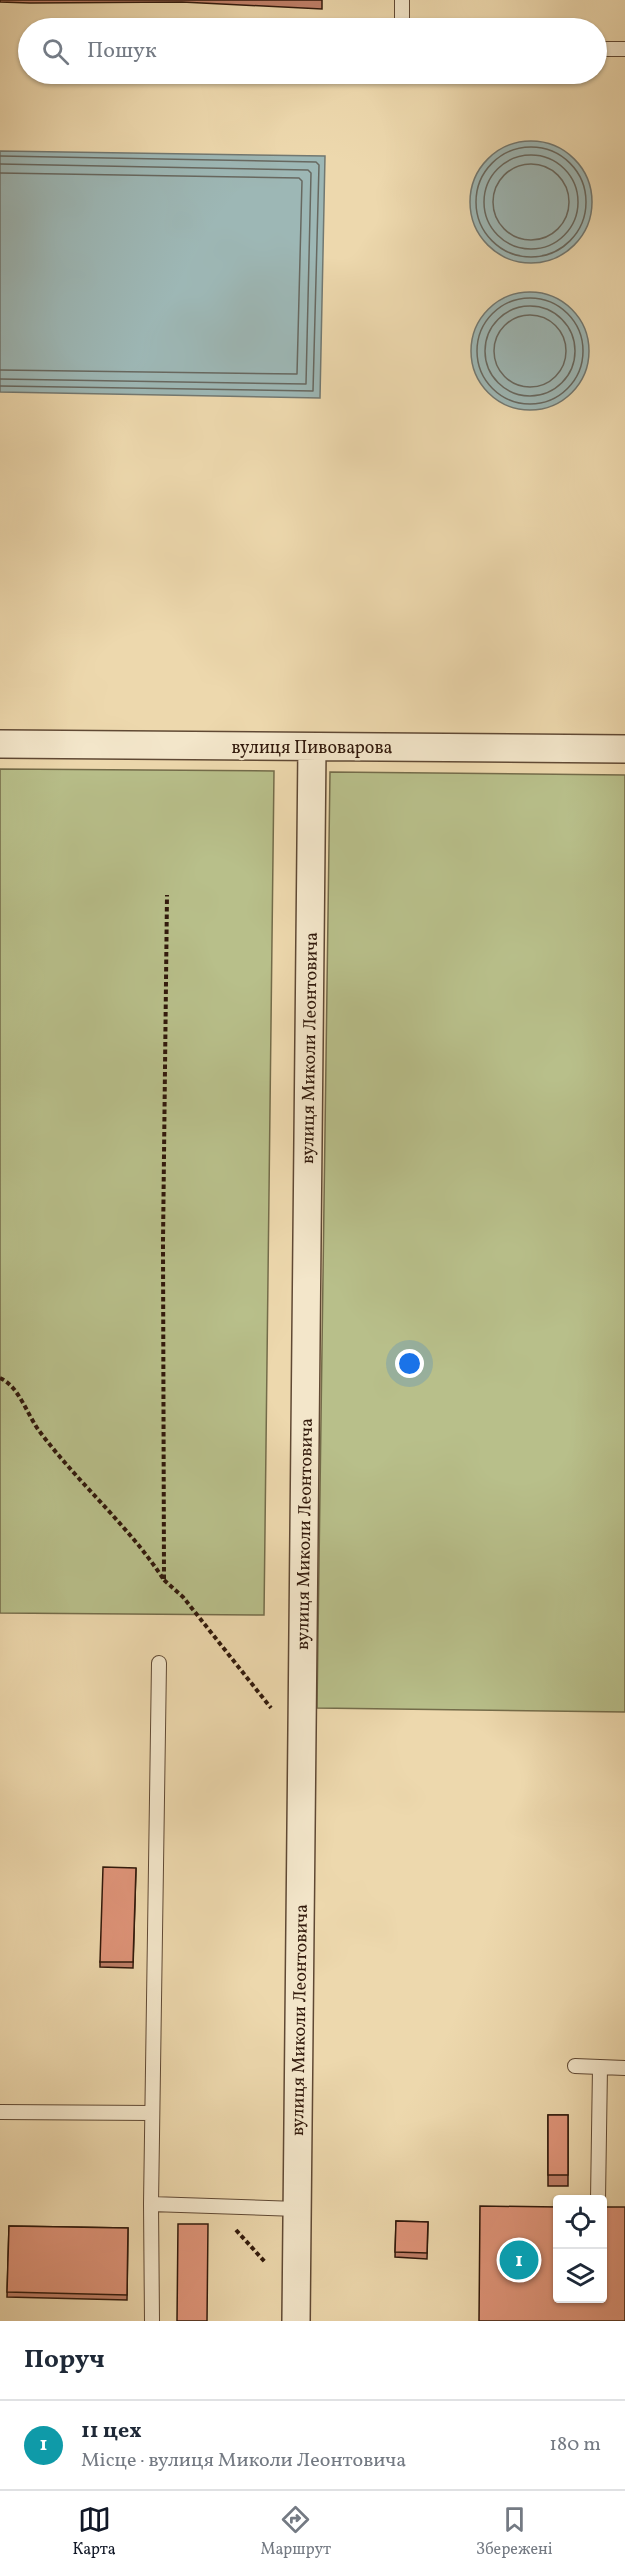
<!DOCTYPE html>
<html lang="uk">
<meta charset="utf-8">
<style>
:root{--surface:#fff;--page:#f2f2f3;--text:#1f2937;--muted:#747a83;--line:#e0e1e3;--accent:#111827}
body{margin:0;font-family:Vollkorn,serif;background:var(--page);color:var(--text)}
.controls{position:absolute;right:18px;bottom:18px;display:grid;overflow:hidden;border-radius:6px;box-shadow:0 2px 4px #0004}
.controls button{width:54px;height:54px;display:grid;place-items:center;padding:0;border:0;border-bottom:2px solid var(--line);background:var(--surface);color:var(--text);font:30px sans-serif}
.you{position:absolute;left:410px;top:1364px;width:21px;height:21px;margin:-15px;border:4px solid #fff;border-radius:50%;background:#1a73e8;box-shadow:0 0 0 9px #1a73e833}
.badge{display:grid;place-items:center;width:39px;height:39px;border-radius:50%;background:var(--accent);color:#fff;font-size:20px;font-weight:700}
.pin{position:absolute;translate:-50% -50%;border:3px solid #fff;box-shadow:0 2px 6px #0006}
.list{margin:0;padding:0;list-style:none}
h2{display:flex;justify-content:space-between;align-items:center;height:78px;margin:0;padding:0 24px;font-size:26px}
h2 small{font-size:20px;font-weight:400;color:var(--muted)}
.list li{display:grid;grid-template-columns:39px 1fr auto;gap:18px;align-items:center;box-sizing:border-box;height:90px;padding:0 24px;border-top:2px solid var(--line)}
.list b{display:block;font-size:22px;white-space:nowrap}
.list p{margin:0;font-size:20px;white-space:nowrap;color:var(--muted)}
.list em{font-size:20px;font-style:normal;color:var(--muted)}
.icon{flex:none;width:33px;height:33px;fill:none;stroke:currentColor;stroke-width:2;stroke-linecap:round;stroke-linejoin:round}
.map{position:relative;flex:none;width:625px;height:2321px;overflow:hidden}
.search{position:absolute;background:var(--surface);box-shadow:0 2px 4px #0004;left:18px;right:18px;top:18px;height:66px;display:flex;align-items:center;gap:15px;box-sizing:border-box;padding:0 21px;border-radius:33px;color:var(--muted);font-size:22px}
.sheet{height:168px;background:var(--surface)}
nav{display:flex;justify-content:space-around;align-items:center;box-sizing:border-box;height:84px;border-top:2px solid var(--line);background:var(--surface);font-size:16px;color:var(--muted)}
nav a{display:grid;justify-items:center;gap:3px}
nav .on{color:var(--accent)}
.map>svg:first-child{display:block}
.green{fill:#b8bf8a;stroke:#746c4a;stroke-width:1.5}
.water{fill:#9db7b5;stroke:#727871;stroke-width:1.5}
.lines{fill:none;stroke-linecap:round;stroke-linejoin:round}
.shore{stroke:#676860;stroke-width:1.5}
.service-casing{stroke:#604934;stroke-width:16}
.minor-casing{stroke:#604934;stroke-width:30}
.path{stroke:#31190b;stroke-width:4;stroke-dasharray:4.5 3;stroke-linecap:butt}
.service{stroke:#f3e6ca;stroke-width:14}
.minor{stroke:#f3e6ca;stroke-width:27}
.wall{fill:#c07f68;stroke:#31190b;stroke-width:1.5}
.building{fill:#df9479;stroke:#31190b;stroke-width:1.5}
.labels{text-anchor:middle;stroke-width:4.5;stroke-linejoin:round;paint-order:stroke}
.street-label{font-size:18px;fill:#31190b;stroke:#f3e6ca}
</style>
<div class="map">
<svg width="625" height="2321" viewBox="0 0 625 2321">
<rect width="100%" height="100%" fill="#edd8ad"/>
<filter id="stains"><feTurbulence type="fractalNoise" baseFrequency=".00333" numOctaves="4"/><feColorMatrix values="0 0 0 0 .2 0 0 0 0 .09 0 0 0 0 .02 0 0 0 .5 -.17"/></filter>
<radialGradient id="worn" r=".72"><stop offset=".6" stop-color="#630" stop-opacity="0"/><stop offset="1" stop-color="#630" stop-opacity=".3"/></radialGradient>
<!-- green -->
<path class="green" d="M 0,769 L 274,771 L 264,1615 L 0,1613 Z
M 330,772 L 625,775 L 625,1712 L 317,1708 Z"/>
<!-- water -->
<path class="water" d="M470 202a61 61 0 1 1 122 0a61 61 0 1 1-122 0Z
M 0,151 L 325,156 L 320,398 L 0,392 Z
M471 351a59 59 0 1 1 118 0a59 59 0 1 1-118 0Z"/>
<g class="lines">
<!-- shore -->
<path class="shore" d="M476 202a55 55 0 1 1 110 0a55 55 0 1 1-110 0Z
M484 202a47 47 0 1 1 94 0a47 47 0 1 1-94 0Z
M 0,156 L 316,162 L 319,165 L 313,391 L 0,386
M493 202a38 38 0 1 1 76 0a38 38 0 1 1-76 0Z
M 0,164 L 308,170 L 311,173 L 306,384 L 0,379
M 0,173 L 299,178 L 302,181 L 297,374 L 0,370
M477 351a53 53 0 1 1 106 0a53 53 0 1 1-106 0Z
M485 351a45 45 0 1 1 90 0a45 45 0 1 1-90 0Z
M494 351a36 36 0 1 1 72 0a36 36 0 1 1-72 0Z"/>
<!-- service casing -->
<g class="service-casing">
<path id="service" d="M 402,0 L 402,28
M 596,49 L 625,49
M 575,2066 L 625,2068
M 0,2112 L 152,2113
M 598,2199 L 600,2067
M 151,2204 L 159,1663
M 152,2321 L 151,2204 L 297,2209"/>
</g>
<!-- minor casing -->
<g class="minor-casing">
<path id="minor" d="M 0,744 L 625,749
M 296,2321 L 312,747"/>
</g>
<!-- path -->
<path class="path" d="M 0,1378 C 19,1386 27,1415 40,1432 C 79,1484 129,1526 164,1580 L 163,1242 L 167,895
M 164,1580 L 183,1597 L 271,1708
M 236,2230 L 265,2262"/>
<!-- service -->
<use href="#service" class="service"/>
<!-- minor -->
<use href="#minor" class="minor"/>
</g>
<!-- wall -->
<path class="wall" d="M 0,0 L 322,0 L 322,9 L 182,2 L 30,3 L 0,2 Z
M 136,1868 L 133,1968 L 100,1967 L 100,1962 Z
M 548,2115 L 568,2115 L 568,2186 L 548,2186 Z
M 396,2221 L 428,2222 L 427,2259 L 395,2257 Z
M 9,2226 L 128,2228 L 127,2300 L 7,2297 Z"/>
<!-- building -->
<path class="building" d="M 103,1867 L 136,1868 L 133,1962 L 100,1962 Z
M 548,2115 L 568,2115 L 568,2175 L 548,2175 Z
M 480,2206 L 558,2207 L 558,2298 L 603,2298 L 603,2207 L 625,2207 L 625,2321 L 479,2321 Z
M 396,2221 L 428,2222 L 427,2253 L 395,2252 Z
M 178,2224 L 208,2224 L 207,2321 L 177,2321 Z
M 9,2226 L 128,2228 L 127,2295 L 7,2292 Z"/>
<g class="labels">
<!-- street labels -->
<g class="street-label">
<text x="312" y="753">вулиця Пивоварова</text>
<text transform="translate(309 1048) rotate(-89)" y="6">вулиця Миколи Леонтовича</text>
<text transform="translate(304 1534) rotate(-89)" y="6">вулиця Миколи Леонтовича</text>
<text transform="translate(299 2020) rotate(-89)" y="6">вулиця Миколи Леонтовича</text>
</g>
</g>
<rect width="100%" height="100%" filter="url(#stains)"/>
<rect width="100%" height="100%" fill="url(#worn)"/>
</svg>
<div class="controls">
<button><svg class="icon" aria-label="locate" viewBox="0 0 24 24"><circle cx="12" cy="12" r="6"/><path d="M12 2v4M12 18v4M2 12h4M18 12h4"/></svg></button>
<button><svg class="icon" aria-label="layers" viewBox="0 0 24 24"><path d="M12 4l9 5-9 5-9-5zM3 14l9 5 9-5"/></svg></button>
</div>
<div class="you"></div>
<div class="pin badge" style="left:519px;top:2260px;background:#0f9aa8">1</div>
<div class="search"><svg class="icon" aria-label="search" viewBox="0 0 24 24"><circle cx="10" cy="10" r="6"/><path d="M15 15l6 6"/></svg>Пошук</div>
</div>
<section class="sheet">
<h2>Поруч<small></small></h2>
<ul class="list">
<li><span class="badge" style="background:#0f9aa8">1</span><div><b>11 цех</b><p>Місце · вулиця Миколи Леонтовича</p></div><em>180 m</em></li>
</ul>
</section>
<nav>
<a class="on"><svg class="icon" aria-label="map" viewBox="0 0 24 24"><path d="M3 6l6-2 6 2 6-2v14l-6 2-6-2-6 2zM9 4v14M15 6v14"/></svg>Карта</a>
<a><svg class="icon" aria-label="directions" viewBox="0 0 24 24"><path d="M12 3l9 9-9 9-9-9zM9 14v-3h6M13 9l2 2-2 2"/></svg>Маршрут</a>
<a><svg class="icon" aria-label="saved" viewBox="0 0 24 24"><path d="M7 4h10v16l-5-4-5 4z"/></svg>Збережені</a>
</nav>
